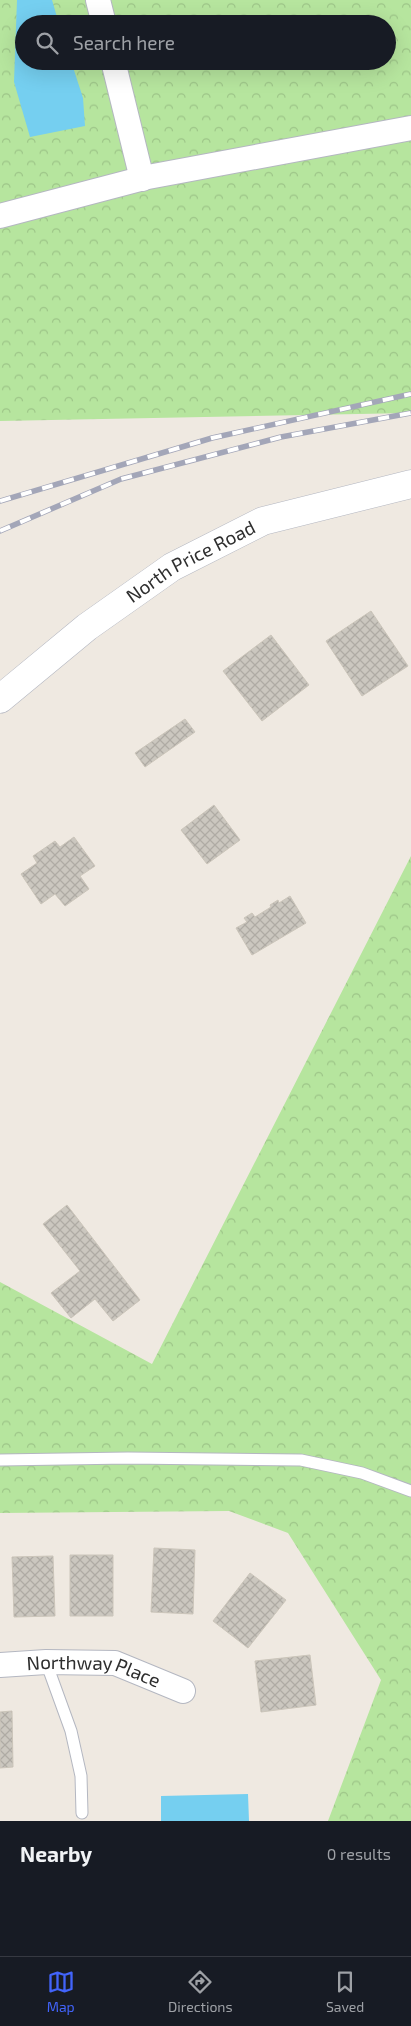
<!DOCTYPE html>
<style>
:root{--surface:#171b24;--page:#20242c;--text:#f1f3f6;--muted:#9ea1a6;--line:#363941;--accent:#4264fb}
body{margin:0;font-family:"Exo 2",sans-serif;background:var(--page);color:var(--text)}
.list{margin:0;padding:0;list-style:none}
h2{display:flex;justify-content:space-between;align-items:center;height:65px;margin:0;padding:0 20px;font-size:21px}
h2 small{font-size:16px;font-weight:400;color:var(--muted)}
.icon{flex:none;width:28px;height:28px;fill:none;stroke:currentColor;stroke-width:2;stroke-linecap:round;stroke-linejoin:round}
.map{position:relative;flex:none;width:411px;height:1821px;overflow:hidden}
.search{position:absolute;background:var(--surface);box-shadow:0 5px 20px #0002;left:15px;right:15px;top:15px;height:55px;display:flex;align-items:center;gap:12px;box-sizing:border-box;padding:0 18px;border-radius:28px;color:var(--muted);font-size:19px}
.sheet{height:135px;background:var(--surface)}
nav{display:flex;justify-content:space-around;align-items:center;box-sizing:border-box;height:70px;border-top:1px solid var(--line);background:var(--surface);font-size:14px;color:var(--muted)}
nav a{display:grid;justify-items:center;gap:2px}
nav .on{color:var(--accent)}
.map>svg:first-child{display:block}
.forest{fill:url(#forest-crowns);fill-rule:evenodd}
.water{fill:#75cff0}
.building{fill:url(#building-cross-hatch);stroke:#cbc5ba}
.lines{fill:none;stroke-linecap:round;stroke-linejoin:round}
.service-casing{stroke:#b4b7c1;stroke-width:13}
.minor-casing{stroke:#b4b7c1;stroke-width:26}
.tertiary-casing{stroke:#b4b7c1;stroke-width:29}
.service{stroke:#fff;stroke-width:11}
.minor{stroke:#fff;stroke-width:24}
.tertiary{stroke:#fff;stroke-width:28}
.rail-casing{stroke:#a3a6b8;stroke-width:5.5}
.rail{stroke:#fff;stroke-width:4;stroke-dasharray:11;stroke-linecap:butt}
.labels{text-anchor:middle;stroke-width:5;stroke-linejoin:round;paint-order:stroke}
.street-label{font-size:19px;fill:#2e2e2e;stroke:#fff}
</style>
<div class="map">
<svg width="411" height="1821" viewBox="0 0 411 1821">
<defs>
<pattern id="forest-crowns" width="20" height="18" patternUnits="userSpaceOnUse" patternTransform="scale(1.25)"><rect width="20" height="18" fill="#b6e59e"/><path d="M2 6a3 3 0 1 1 6 0M12 15a3 3 0 1 1 6 0" fill="none" stroke="#9dc588"/></pattern>
<pattern id="building-cross-hatch" width="8" height="8" patternUnits="userSpaceOnUse" patternTransform="scale(1.25)"><rect width="8" height="8" fill="#cbc7bf"/><path d="M0 0l8 8M0 8l8-8" fill="none" stroke="#afaba4"/></pattern>
</defs>
<rect width="100%" height="100%" fill="#efe9e1"/>
<!-- forest -->
<path class="forest" d="M 0,0 L 411,0 L 411,413 L 0,421 ZM 24,24 L 387,24 L 387,61 L 24,61 Z
M 411,856 L 411,1821 L 328,1821 L 381,1680 L 288,1533 L 229,1511 L 0,1513 L 0,1282 L 152,1364 Z"/>
<!-- water -->
<path class="water" d="M 17,0 L 52,0 L 59,24 L 24,24 L 24,61 L 71,61 L 83,98 L 85,126 L 30,137 L 14,82 Z
M 248,1794 L 249,1821 L 161,1821 L 161,1796 Z"/>
<!-- building -->
<path class="building" d="M 371,611 L 408,666 L 362,696 L 326,641 Z
M 271,635 L 309,685 L 262,721 L 223,671 Z
M 185,719 L 195,732 L 145,767 L 135,753 Z
M 214,805 L 240,840 L 207,864 L 181,830 Z
M 74,837 L 95,866 L 80,876 L 89,889 L 65,906 L 55,894 L 41,904 L 21,874 L 37,863 L 33,856 L 55,841 L 60,847 Z
M 290,896 L 306,923 L 252,955 L 236,928 L 247,922 L 244,918 L 252,913 L 255,917 L 271,907 L 270,905 L 278,900 L 279,903 Z
M 67,1205 L 140,1300 L 113,1321 L 95,1299 L 71,1318 L 51,1293 L 80,1271 L 43,1224 Z
M 154,1548 L 195,1550 L 193,1614 L 151,1612 Z
M 70,1555 L 113,1555 L 113,1616 L 70,1616 Z
M 53,1556 L 55,1616 L 14,1617 L 12,1557 Z
M 250,1573 L 286,1600 L 248,1648 L 213,1621 Z
M 310,1655 L 316,1705 L 261,1712 L 255,1661 Z
M 12,1711 L 13,1767 L 0,1768 L 0,1712 Z"/>
<g class="lines">
<!-- service casing -->
<g class="service-casing">
<path id="service" d="M 0,1460 L 128,1458 L 301,1460 L 362,1473 L 411,1491
M 46,1662 L 71,1731 L 81,1776 L 82,1813"/>
</g>
<!-- minor casing -->
<g class="minor-casing">
<g id="minor">
<path d="M 98,0 L 104,24"/>
<path d="M 113,61 L 142,179"/>
<path d="M 0,216 L 148,177 L 411,128"/>
<path id="s1" d="M 0,1665 L 46,1662 L 115,1663 L 183,1691"/>
</g>
</g>
<!-- tertiary casing -->
<g class="tertiary-casing">
<g id="tertiary">
<path id="s2" d="M 0,699 L 87,627 L 172,567 L 263,521 L 411,484"/>
</g>
</g>
<!-- service -->
<use href="#service" class="service"/>
<!-- minor -->
<use href="#minor" class="minor"/>
<!-- tertiary -->
<use href="#tertiary" class="tertiary"/>
<!-- rail casing -->
<g class="rail-casing">
<path id="rail" d="M 0,501 L 212,438 L 411,394
M 0,531 L 121,479 L 281,437 L 411,413"/>
</g>
<!-- rail -->
<use href="#rail" class="rail"/>
</g>
<g class="labels">
<!-- street labels -->
<g class="street-label">
<text dy="7" stroke="none"><textPath href="#s2" startOffset="236">North Price Road</textPath></text>
<text dy="7" stroke="none"><textPath href="#s1" startOffset="95">Northway Place</textPath></text>
</g>
</g>
</svg>
<div class="search"><svg class="icon" aria-label="search" viewBox="0 0 24 24"><circle cx="10" cy="10" r="6"/><path d="M15 15l6 6"/></svg>Search here</div>
</div>
<section class="sheet">
<h2>Nearby<small>0 results</small></h2>
<ul class="list">
</ul>
</section>
<nav>
<a class="on"><svg class="icon" aria-label="map" viewBox="0 0 24 24"><path d="M3 6l6-2 6 2 6-2v14l-6 2-6-2-6 2zM9 4v14M15 6v14"/></svg>Map</a>
<a><svg class="icon" aria-label="directions" viewBox="0 0 24 24"><path d="M12 3l9 9-9 9-9-9zM9 14v-3h6M13 9l2 2-2 2"/></svg>Directions</a>
<a><svg class="icon" aria-label="saved" viewBox="0 0 24 24"><path d="M7 4h10v16l-5-4-5 4z"/></svg>Saved</a>
</nav>
